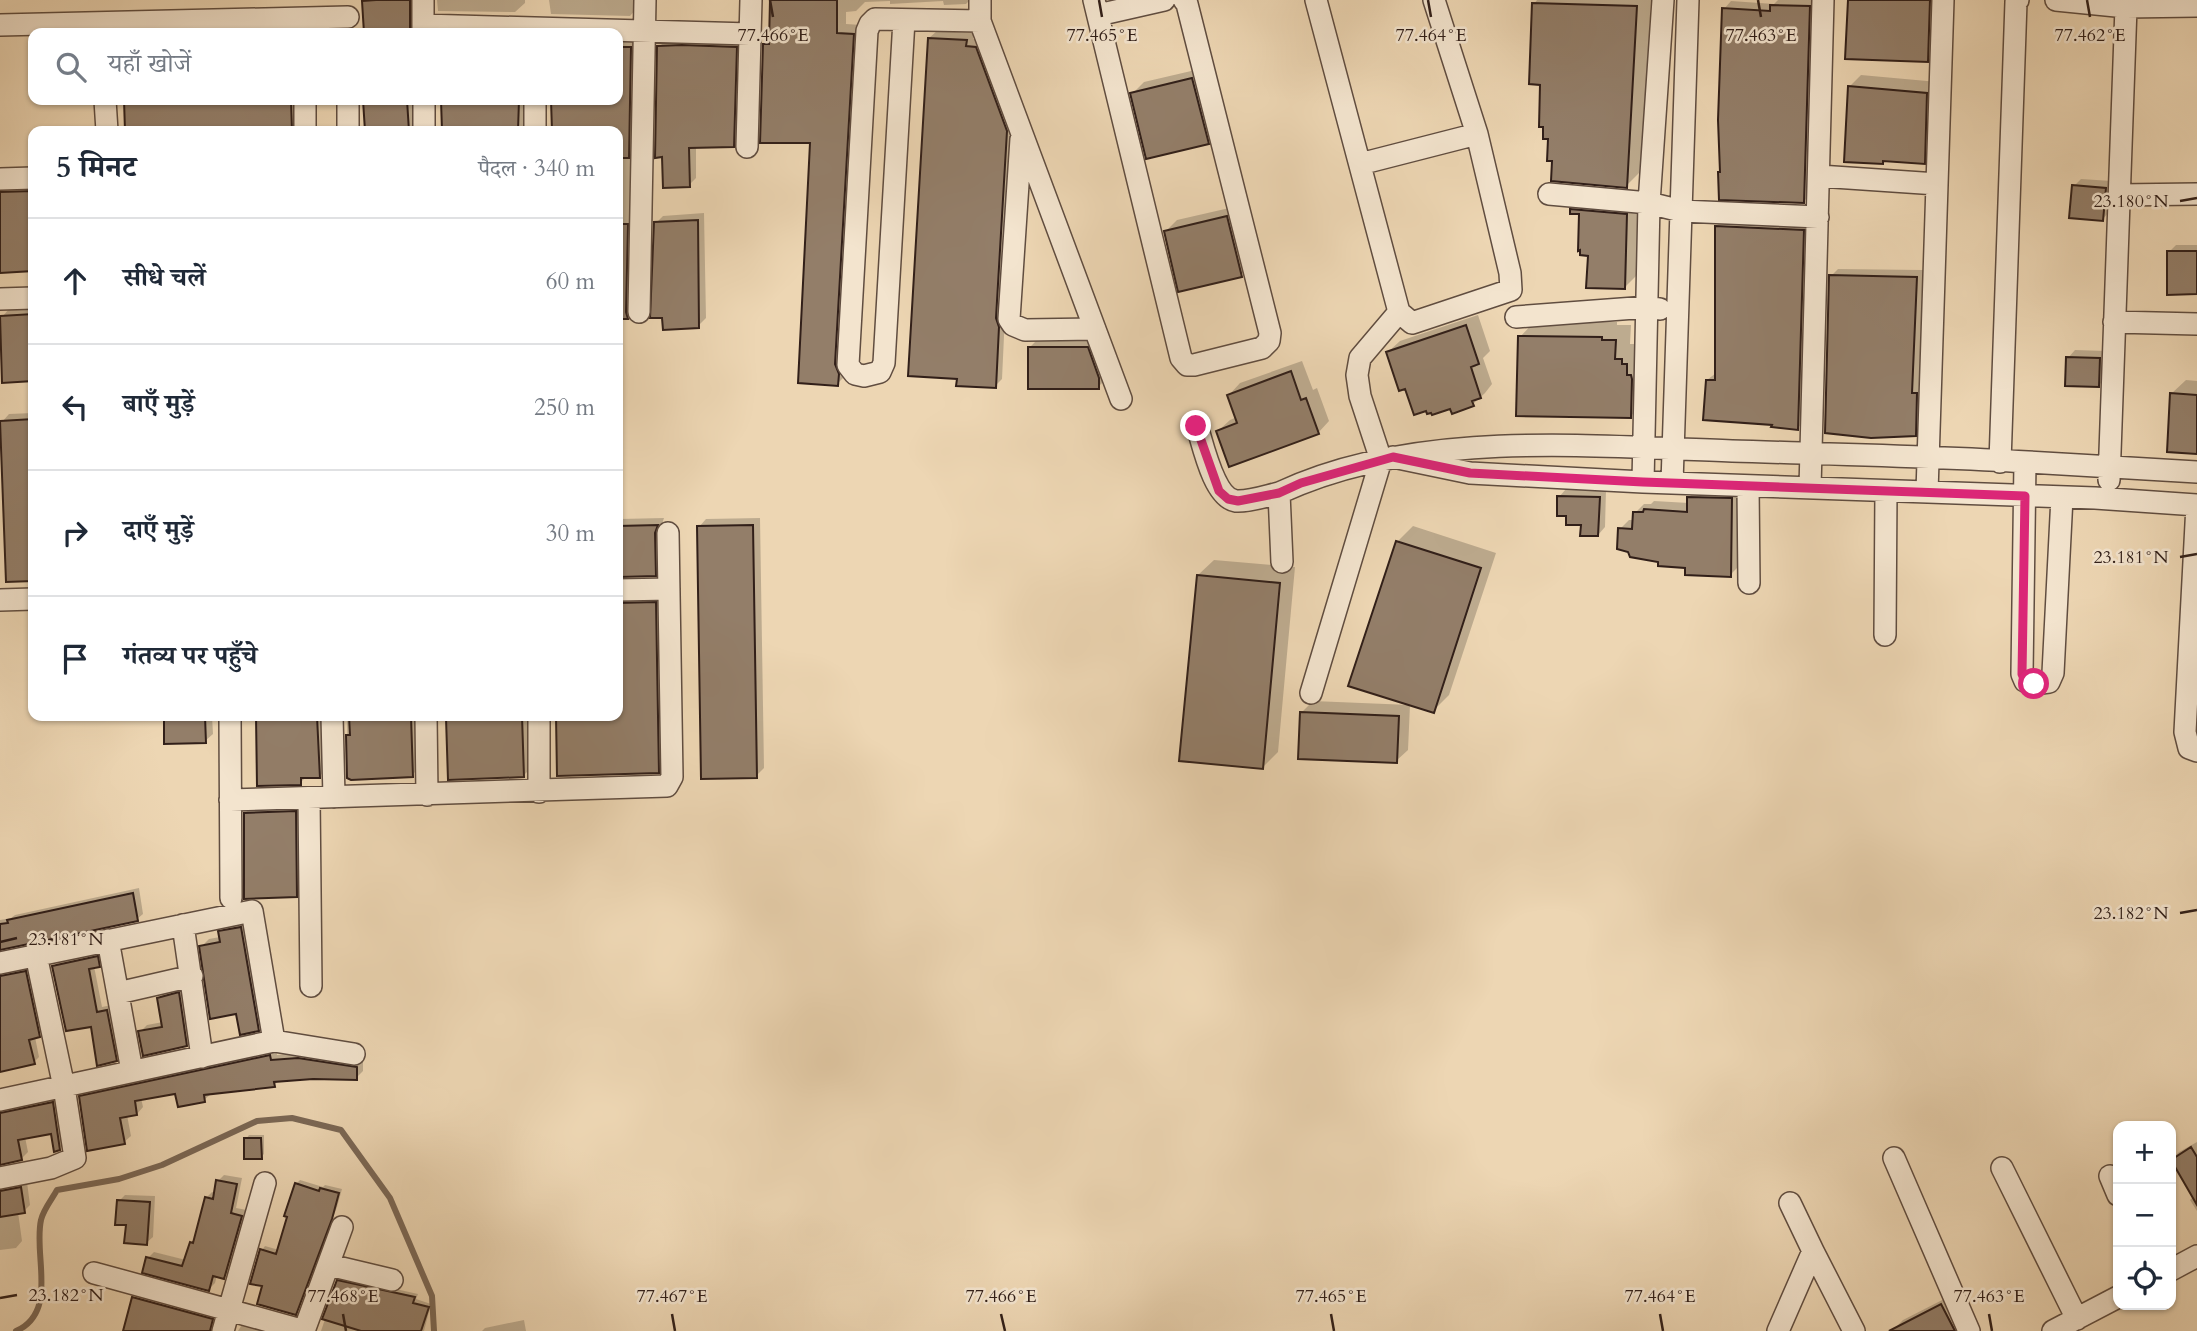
<!DOCTYPE html>
<html lang="hi">
<meta charset="utf-8">
<style>
:root{--surface:#fff;--page:#f2f2f3;--text:#1f2937;--muted:#747a83;--line:#e0e1e3}
body{margin:0;font-family:Cardo,"Noto Serif Devanagari",serif;background:var(--page);color:var(--text)}
.controls{position:absolute;right:21px;bottom:21px;display:grid;overflow:hidden;border-radius:14px;box-shadow:0 2px 5px #0004}
.controls button{width:63px;height:63px;display:grid;place-items:center;padding:0;border:0;border-bottom:2px solid var(--line);background:var(--surface);color:var(--text);font:35px sans-serif}
.stop{position:absolute;width:21px;height:21px;margin:-16px;border:5px solid #db2777;border-radius:50%;background:#fff}
.stop.end{background:#db2777;border-color:#fff;box-shadow:0 2px 7px #0008}
.list{margin:0;padding:0;list-style:none}
h2{display:flex;justify-content:space-between;align-items:center;height:91px;margin:0;padding:0 28px;font-size:30px}
h2 small{font-size:23px;font-weight:400;color:var(--muted)}
.list li{display:grid;grid-template-columns:46px 1fr auto;gap:21px;align-items:center;box-sizing:border-box;height:126px;padding:0 28px;border-top:2px solid var(--line)}
.list b{display:block;font-size:26px;white-space:nowrap}
.list em{font-size:23px;font-style:normal;color:var(--muted)}
.icon{flex:none;width:38px;height:38px;fill:none;stroke:currentColor;stroke-width:2;stroke-linecap:round;stroke-linejoin:round}
.map{position:relative;flex:none;width:2197px;height:1331px;overflow:hidden}
.search{position:absolute;background:var(--surface);box-shadow:0 2px 5px #0004;left:28px;top:28px;width:595px;height:77px;display:flex;align-items:center;gap:18px;box-sizing:border-box;padding:0 24px;border-radius:14px;color:var(--muted);font-size:26px}
.panel{position:absolute;background:var(--surface);box-shadow:0 2px 5px #0004;left:28px;top:126px;width:595px;height:595px;border-radius:14px}
.map>svg:first-child{display:block}
.shadow{fill:#0003}
.lines{fill:none;stroke-linecap:round;stroke-linejoin:round}
.stream{stroke:#7b6856;stroke-width:6}
.building{fill:#937e69;stroke:#311f19;stroke-width:2}
.street-casing{stroke:#604d40;stroke-width:24}
.street{stroke:#f3e4ce;stroke-width:21}
.route{stroke:#db2777;stroke-width:9}
.ticks{fill:none;stroke:#311f19;stroke-width:2.5}
.ticks-label{font-size:18px;text-anchor:middle;fill:#311f19;stroke:#f3e4ce;stroke-width:5;stroke-linejoin:round;paint-order:stroke}
</style>
<div class="map">
<svg width="2197" height="1331" viewBox="0 0 2197 1331">
<rect width="100%" height="100%" fill="#edd6b3"/>
<filter id="stains"><feTurbulence type="fractalNoise" baseFrequency=".00286" numOctaves="4"/><feColorMatrix values="0 0 0 0 .2 0 0 0 0 .09 0 0 0 0 .02 0 0 0 .5 -.17"/></filter>
<radialGradient id="worn" r=".72"><stop offset=".6" stop-color="#630" stop-opacity="0"/><stop offset="1" stop-color="#630" stop-opacity=".3"/></radialGradient>
<!-- shadow -->
<path class="shadow" d="M 364,0 L 419,0 L 419,33 L 366,33 Z
M 437,0 L 525,0 L 525,3 L 515,12 L 438,11 Z
M 549,0 L 640,0 L 639,6 L 630,16 L 551,14 Z
M 772,0 L 970,0 L 966,4 L 944,5 L 943,1 L 890,4 L 890,1 L 865,2 L 856,11 L 846,12 L 846,24 L 862,25 L 847,374 L 837,384 L 800,382 L 812,141 L 765,45 L 771,38 Z
M 1537,0 L 1651,0 L 1642,170 L 1626,186 L 1554,159 L 1542,83 L 1534,4 Z
M 1778,0 L 1816,0 L 1811,194 L 1804,201 L 1722,171 L 1724,9 L 1731,1 L 1774,4 Z
M 1849,0 L 1939,0 L 1937,50 L 1927,60 Z
M 937,31 L 973,33 L 973,39 L 983,40 L 1014,123 L 1002,379 L 995,386 L 929,38 Z
M 618,36 L 638,37 L 634,310 L 627,317 L 618,317 L 618,131 L 553,131 L 553,100 L 618,100 Z
M 667,39 L 743,40 L 741,138 L 733,146 L 696,146 L 696,178 L 689,185 L 659,47 Z
M 1204,68 L 1220,131 L 1208,143 L 1132,94 L 1144,82 Z
M 1861,75 L 1938,82 L 1936,151 L 1924,162 L 1886,159 L 1882,163 L 1849,87 Z
M 125,100 L 301,100 L 301,120 L 291,130 L 127,131 Z
M 364,100 L 417,100 L 418,131 L 364,131 Z
M 443,100 L 526,100 L 526,131 L 444,131 Z
M 0,179 L 33,181 L 33,269 L 0,270 Z
M 2081,179 L 2112,181 L 2109,212 L 2102,220 L 2074,186 Z
M 1583,198 L 1638,203 L 1636,276 L 1624,288 L 1589,254 L 1580,212 L 1572,210 Z
M 1238,206 L 1253,263 L 1241,275 L 1166,231 L 1177,220 Z
M 704,213 L 706,318 L 698,326 L 656,223 L 663,216 Z
M 1724,219 L 1811,223 L 1805,420 L 1798,428 L 1707,380 L 1716,373 L 1716,226 Z
M 2176,245 L 2197,245 L 2197,292 L 2169,252 Z
M 1838,269 L 1923,270 L 1919,386 L 1924,386 L 1923,427 L 1915,435 L 1831,276 Z
M 33,308 L 33,380 L 4,381 L 2,317 L 9,309 Z
M 1478,315 L 1490,351 L 1483,358 L 1492,384 L 1485,393 L 1473,404 L 1451,406 L 1406,387 L 1388,352 L 1400,341 Z
M 1535,321 L 1617,322 L 1617,325 L 1631,325 L 1630,344 L 1637,344 L 1646,400 L 1631,416 L 1520,337 Z
M 1041,336 L 1099,336 L 1110,375 L 1098,387 L 1029,348 Z
M 2075,350 L 2107,351 L 2106,378 L 2098,386 L 2068,358 Z
M 1302,361 L 1313,390 L 1317,388 L 1329,421 L 1318,433 L 1218,431 L 1230,420 L 1237,417 L 1229,395 L 1240,383 Z
M 2186,380 L 2197,381 L 2197,452 L 2171,394 Z
M 33,413 L 33,579 L 7,580 L 2,422 L 9,414 Z
M 618,475 L 620,519 L 664,518 L 662,524 L 662,567 L 655,574 L 618,576 Z
M 1698,488 L 1741,490 L 1739,566 L 1730,575 L 1660,561 L 1620,529 L 1629,520 L 1634,520 L 1635,513 L 1644,504 L 1651,504 L 1654,501 L 1689,503 L 1689,497 Z
M 1566,489 L 1606,490 L 1605,527 L 1598,535 L 1568,515 L 1559,497 Z
M 760,518 L 764,768 L 756,776 L 699,527 L 706,519 Z
M 1413,526 L 1496,553 L 1449,695 L 1433,711 L 1397,542 Z
M 1214,560 L 1295,567 L 1278,752 L 1262,768 L 1198,575 Z
M 618,592 L 663,596 L 666,764 L 658,771 L 559,775 L 558,716 L 618,716 Z
M 1313,701 L 1410,705 L 1408,750 L 1396,761 L 1301,713 Z
M 165,716 L 212,716 L 213,734 L 205,741 L 166,743 Z
M 257,716 L 326,716 L 327,768 L 320,776 L 307,776 L 300,783 L 259,784 Z
M 347,716 L 418,716 L 419,768 L 412,775 L 348,777 Z
M 449,716 L 530,716 L 531,768 L 523,776 L 450,778 Z
M 303,804 L 304,888 L 296,896 L 245,813 L 253,806 Z
M 139,888 L 143,914 L 137,919 L 0,948 L 0,920 L 11,918 L 15,915 Z
M 248,920 L 266,1022 L 258,1029 L 238,1012 L 201,947 L 209,939 L 220,937 L 220,932 L 227,925 Z
M 102,952 L 104,960 L 94,966 L 102,1007 L 112,1005 L 121,1055 L 116,1060 L 54,966 L 59,961 Z
M 31,966 L 45,1030 L 35,1037 L 39,1057 L 34,1062 L 0,1070 L 0,969 Z
M 186,987 L 193,1038 L 186,1045 L 140,1032 L 147,1025 L 163,1022 L 159,998 L 166,991 Z
M 276,1050 L 277,1055 L 306,1052 L 363,1060 L 363,1071 L 356,1078 L 313,1077 L 279,1080 L 274,1085 L 212,1093 L 204,1100 L 177,1092 L 141,1098 L 143,1107 L 137,1114 L 127,1115 L 131,1136 L 124,1142 L 81,1097 L 87,1090 Z
M 59,1097 L 66,1142 L 59,1148 L 52,1132 L 25,1137 L 28,1152 L 21,1159 L 0,1163 L 0,1104 Z
M 249,1135 L 264,1135 L 264,1154 L 261,1157 L 246,1139 Z
M 2197,1142 L 2197,1211 L 2190,1200 L 2193,1197 L 2172,1159 L 2179,1152 Z
M 224,1175 L 242,1178 L 236,1208 L 247,1210 L 230,1271 L 224,1277 L 217,1275 L 215,1283 L 209,1289 L 148,1258 L 154,1252 L 186,1260 L 192,1243 L 196,1238 L 206,1198 L 212,1192 L 216,1193 L 218,1181 Z
M 300,1180 L 323,1187 L 325,1185 L 342,1189 L 337,1207 L 299,1309 L 295,1313 L 265,1285 L 262,1250 L 265,1246 L 279,1250 L 296,1184 Z
M 27,1182 L 30,1205 L 24,1211 L 18,1212 L 22,1241 L 16,1248 L 0,1250 L 0,1183 Z
M 125,1195 L 155,1196 L 153,1237 L 146,1243 L 128,1224 L 119,1201 Z
M 342,1277 L 418,1294 L 416,1299 L 431,1304 L 424,1331 L 321,1331 L 338,1281 Z
M 138,1294 L 216,1316 L 214,1331 L 125,1331 L 134,1298 Z
M 1952,1295 L 1971,1331 L 1892,1331 L 1903,1320 Z
M 524,1320 L 526,1331 L 482,1331 L 485,1328 Z
M 243,1323 L 271,1331 L 238,1331 Z"/>
<g class="lines">
<!-- stream -->
<path class="stream" d="M 16,1331 C 59,1312 33,1255 41,1220 C 43,1210 52,1199 57,1190 L 119,1179 L 162,1165 L 257,1121 L 292,1118 L 341,1130 L 390,1198 L 432,1296 L 434,1331"/>
</g>
<!-- building -->
<path class="building" d="M 376,0 L 410,0 L 410,33 L 364,33 L 362,1 Z
M 770,0 L 837,0 L 837,33 L 854,34 L 835,364 L 839,374 L 838,386 L 798,383 L 810,143 L 760,143 L 763,44 L 769,44 Z
M 1848,0 L 1930,0 L 1928,62 L 1845,59 Z
M 1532,3 L 1637,6 L 1627,188 L 1551,181 L 1552,161 L 1547,161 L 1548,139 L 1543,139 L 1543,127 L 1539,127 L 1540,85 L 1529,84 Z
M 1770,5 L 1810,6 L 1804,203 L 1719,200 L 1718,172 L 1720,172 L 1718,120 L 1722,8 L 1770,11 Z
M 928,38 L 967,40 L 966,46 L 976,47 L 1007,131 L 996,318 L 999,327 L 996,388 L 956,386 L 957,379 L 908,376 Z
M 682,45 L 737,47 L 734,147 L 689,148 L 690,187 L 663,188 L 662,157 L 655,158 L 657,46 Z
M 618,47 L 631,47 L 629,158 L 618,158 L 618,131 L 552,131 L 551,100 L 618,100 Z
M 1192,78 L 1209,144 L 1146,159 L 1130,93 Z
M 1848,86 L 1927,93 L 1925,164 L 1883,161 L 1883,164 L 1844,162 Z
M 124,100 L 291,100 L 292,131 L 125,131 Z
M 363,100 L 407,100 L 409,131 L 365,131 Z
M 441,100 L 519,100 L 518,131 L 442,131 Z
M 2072,185 L 2106,188 L 2103,221 L 2069,218 Z
M 33,191 L 33,271 L 0,273 L 0,192 Z
M 1570,209 L 1627,214 L 1625,289 L 1586,288 L 1588,256 L 1580,255 L 1580,250 L 1578,251 L 1579,214 L 1570,214 Z
M 1227,216 L 1242,277 L 1178,292 L 1164,231 Z
M 698,220 L 699,328 L 663,330 L 662,318 L 650,318 L 654,222 Z
M 618,224 L 628,224 L 626,312 L 628,319 L 618,319 Z
M 1715,226 L 1804,230 L 1798,430 L 1771,427 L 1772,425 L 1703,420 L 1706,380 L 1715,380 Z
M 2167,251 L 2197,251 L 2197,294 L 2167,295 Z
M 1829,275 L 1917,277 L 1912,393 L 1917,393 L 1916,436 L 1871,438 L 1825,433 Z
M 33,314 L 33,381 L 2,383 L 0,316 Z
M 1466,325 L 1479,364 L 1471,367 L 1481,398 L 1472,401 L 1474,406 L 1452,414 L 1450,409 L 1432,415 L 1431,413 L 1427,414 L 1426,411 L 1414,415 L 1405,389 L 1399,391 L 1386,352 Z
M 1518,336 L 1602,337 L 1602,340 L 1616,340 L 1615,359 L 1622,359 L 1622,364 L 1627,364 L 1627,375 L 1631,375 L 1632,379 L 1631,418 L 1516,416 Z
M 1028,347 L 1088,347 L 1099,378 L 1099,389 L 1028,389 Z
M 2066,357 L 2100,358 L 2099,387 L 2065,386 Z
M 1291,371 L 1301,400 L 1306,398 L 1319,434 L 1229,467 L 1216,431 L 1237,423 L 1227,395 Z
M 2170,393 L 2197,395 L 2197,454 L 2167,452 Z
M 33,419 L 33,581 L 6,582 L 0,421 Z
M 1557,496 L 1600,497 L 1598,536 L 1580,536 L 1581,525 L 1566,525 L 1566,516 L 1557,516 Z
M 1687,497 L 1732,498 L 1731,577 L 1685,575 L 1685,568 L 1658,566 L 1658,562 L 1630,557 L 1628,552 L 1617,549 L 1618,528 L 1632,529 L 1633,512 L 1643,512 L 1644,509 L 1687,512 Z
M 658,525 L 655,533 L 656,576 L 619,577 L 618,526 Z
M 753,525 L 757,778 L 701,779 L 697,526 Z
M 1396,541 L 1481,568 L 1434,713 L 1348,686 Z
M 1197,575 L 1280,583 L 1263,769 L 1179,761 Z
M 656,602 L 659,773 L 557,776 L 556,716 L 618,716 L 618,603 Z
M 1300,712 L 1399,716 L 1397,763 L 1298,759 Z
M 164,716 L 205,716 L 206,743 L 164,744 Z
M 256,716 L 317,716 L 320,778 L 301,778 L 301,785 L 257,786 Z
M 349,716 L 411,716 L 413,777 L 351,780 L 347,778 L 346,735 L 350,735 Z
M 522,716 L 524,777 L 448,780 L 446,718 Z
M 296,811 L 297,897 L 244,899 L 244,813 Z
M 133,893 L 138,921 L 0,950 L 0,924 L 8,923 L 7,920 Z
M 241,927 L 259,1031 L 240,1035 L 236,1014 L 210,1019 L 199,946 L 220,942 L 218,931 Z
M 98,956 L 100,967 L 89,969 L 97,1012 L 107,1010 L 117,1061 L 97,1066 L 91,1027 L 66,1031 L 52,966 Z
M 26,971 L 40,1037 L 29,1040 L 35,1064 L 0,1072 L 0,976 Z
M 179,992 L 187,1046 L 143,1056 L 138,1031 L 162,1027 L 157,998 Z
M 270,1055 L 271,1060 L 298,1058 L 357,1067 L 357,1080 L 313,1079 L 274,1082 L 275,1087 L 204,1095 L 205,1102 L 178,1107 L 175,1094 L 135,1101 L 137,1115 L 120,1118 L 125,1144 L 87,1151 L 79,1096 Z
M 53,1102 L 60,1150 L 54,1152 L 51,1134 L 18,1140 L 22,1160 L 0,1165 L 0,1113 Z
M 244,1138 L 261,1138 L 262,1159 L 244,1159 Z
M 2191,1147 L 2197,1157 L 2197,1205 L 2171,1160 Z
M 216,1180 L 237,1184 L 231,1213 L 242,1216 L 224,1279 L 213,1276 L 209,1291 L 142,1273 L 146,1257 L 182,1266 L 190,1242 L 193,1243 L 205,1197 L 213,1199 Z
M 295,1183 L 319,1191 L 320,1188 L 339,1193 L 332,1219 L 296,1315 L 257,1304 L 262,1286 L 250,1284 L 260,1249 L 276,1254 L 287,1217 L 284,1216 Z
M 21,1187 L 25,1213 L 0,1217 L 0,1191 Z
M 117,1200 L 150,1202 L 147,1245 L 124,1243 L 126,1225 L 115,1225 Z
M 337,1280 L 415,1297 L 413,1303 L 429,1307 L 421,1331 L 361,1331 L 322,1319 Z
M 132,1297 L 213,1319 L 210,1331 L 123,1331 Z
M 1941,1304 L 1955,1331 L 1889,1331 Z"/>
<g class="lines">
<!-- street casing -->
<g class="street-casing">
<path id="street" d="M 423,0 L 423,33
M 980,0 L 980,21 L 1121,399
M 1094,0 L 1181,358 L 1187,365 L 1194,365 L 1262,348 L 1269,341 L 1270,333 L 1187,4 L 1184,0
M 1316,0 L 1399,312 L 1412,323 L 1511,290 L 1510,273 L 1477,134 L 1434,0
M 2056,0 L 2126,7 L 2197,6
M 1098,15 L 1164,0
M 904,20 L 884,363 L 880,372 L 864,376 L 855,374 L 848,365 L 867,31 L 870,24 L 875,19 L 980,21
M 0,25 L 348,17
M 423,25 L 750,34
M 105,100 L 107,131
M 424,100 L 424,131
M 535,100 L 535,131
M 305,131 L 305,100
M 348,131 L 348,100
M 1021,139 L 1009,319 L 1013,325 L 1025,330 L 1095,329
M 747,147 L 751,0
M 1360,164 L 1477,134
M 1819,176 L 1937,184
M 0,179 L 33,178
M 1549,194 L 1649,203 L 1681,211 L 1818,217
M 2119,195 L 2197,194
M 0,299 L 33,298
M 639,312 L 645,0
M 1516,317 L 1648,307 L 1660,309
M 2114,322 L 2197,324
M 1197,426 C 1203,445 1214,498 1236,501 C 1249,502 1266,496 1279,493
M 1393,457 L 1470,473 L 1643,482 L 2095,498 L 2197,505 L 2185,732 L 2189,748 L 2197,751
M 2000,462 L 2016,2 L 2018,0
M 2025,462 L 2022,674 L 2025,681 L 2034,684 L 2049,682 L 2053,673 L 2062,497
M 2109,480 L 2126,7
M 1643,482 L 1649,203 L 1663,0
M 1672,483 L 1688,0
M 1748,486 L 1749,583
M 1810,488 L 1823,0
M 1927,492 L 1943,0
M 1282,562 L 1279,493 C 1415,429 1586,446 1732,451 C 1831,454 1930,456 2028,462 C 2084,465 2141,469 2197,472
M 618,590 L 669,589
M 0,600 L 33,599
M 1885,635 L 1886,491
M 1311,693 L 1381,460 L 1360,396 L 1357,375 L 1360,358 L 1399,312
M 230,716 L 231,898
M 332,716 L 334,797
M 426,716 L 427,795
M 539,716 L 539,792
M 309,798 L 311,986
M 230,800 L 667,786 L 672,777 L 668,533
M 183,925 L 202,1057
M 108,940 L 132,1071
M 0,963 L 252,911 L 274,1041 L 0,1100
M 118,993 L 192,976
M 274,1041 L 354,1054
M 1894,1158 L 1969,1331
M 2002,1168 L 2077,1319
M 2110,1176 L 2118,1195
M 0,1178 L 51,1168 L 75,1158 L 64,1087 L 36,955
M 1790,1203 L 1813,1251
M 329,1265 L 392,1280
M 2171,1270 L 2197,1256
M 94,1273 L 305,1331
M 223,1331 L 265,1183
M 304,1331 L 342,1227
M 1778,1331 L 1813,1251 L 1854,1331
M 2053,1331 L 2118,1297"/>
</g>
<!-- street -->
<use href="#street" class="street"/>
</g>
<g class="lines">
<!-- route -->
<path class="route" d="M 1196,426 L 1219,491 L 1228,499 L 1238,501 L 1279,493 L 1301,483 L 1393,457 L 1470,473 L 1643,482 L 2025,496 L 2022,674 L 2025,681 L 2034,684"/>
</g>
<!-- ticks -->
<path class="ticks" d="M 770,0 L 773,17M 1099,0 L 1102,17M 1428,0 L 1431,17M 1758,0 L 1761,17M 2087,0 L 2090,17M 2180,201 L 2197,198M 2180,557 L 2197,554M 2180,913 L 2197,910M 0,942 L 17,938M 0,1298 L 17,1295M 343,1314 L 346,1331M 672,1314 L 675,1331M 1001,1314 L 1005,1331M 1331,1314 L 1334,1331M 1660,1314 L 1663,1331M 1989,1314 L 1992,1331"/>
<g class="ticks-label">
<text x="773" y="41">77.466°E</text>
<text x="1102" y="41">77.465°E</text>
<text x="1431" y="41">77.464°E</text>
<text x="1761" y="41">77.463°E</text>
<text x="2090" y="41">77.462°E</text>
<text x="2131" y="207">23.180°N</text>
<text x="2131" y="563">23.181°N</text>
<text x="2131" y="919">23.182°N</text>
<text x="66" y="945">23.181°N</text>
<text x="66" y="1301">23.182°N</text>
<text x="343" y="1302">77.468°E</text>
<text x="672" y="1302">77.467°E</text>
<text x="1001" y="1302">77.466°E</text>
<text x="1331" y="1302">77.465°E</text>
<text x="1660" y="1302">77.464°E</text>
<text x="1989" y="1302">77.463°E</text>
</g>
<rect width="100%" height="100%" filter="url(#stains)"/>
<rect width="100%" height="100%" fill="url(#worn)"/>
</svg>
<div class="controls">
<button>+</button>
<button>−</button>
<button><svg class="icon" aria-label="locate" viewBox="0 0 24 24"><circle cx="12" cy="12" r="6"/><path d="M12 2v4M12 18v4M2 12h4M18 12h4"/></svg></button>
</div>
<div class="stop" style="left:2034px;top:684px"></div>
<div class="stop end" style="left:1196px;top:426px"></div>
<div class="search"><svg class="icon" aria-label="search" viewBox="0 0 24 24"><circle cx="10" cy="10" r="6"/><path d="M15 15l6 6"/></svg>यहाँ खोजें</div>
<section class="panel">
<h2>5 मिनट<small>पैदल · 340 m</small></h2>
<ul class="list">
<li><svg class="icon" aria-label="ahead" viewBox="0 0 24 24"><path d="M12 20V5M6 11l6-6 6 6"/></svg><div><b>सीधे चलें</b></div><em>60 m</em></li>
<li><svg class="icon" aria-label="left" viewBox="0 0 24 24"><path d="M17 20v-9H6M10 6l-5 5 5 5"/></svg><div><b>बाएँ मुड़ें</b></div><em>250 m</em></li>
<li><svg class="icon" aria-label="right" viewBox="0 0 24 24"><path d="M7 20v-9h11M14 6l5 5-5 5"/></svg><div><b>दाएँ मुड़ें</b></div><em>30 m</em></li>
<li><svg class="icon" aria-label="arrive" viewBox="0 0 24 24"><path d="M6 21V4h12l-3 4 3 4H6"/></svg><div><b>गंतव्य पर पहुँचे</b></div></li>
</ul>
</section>
</div>
